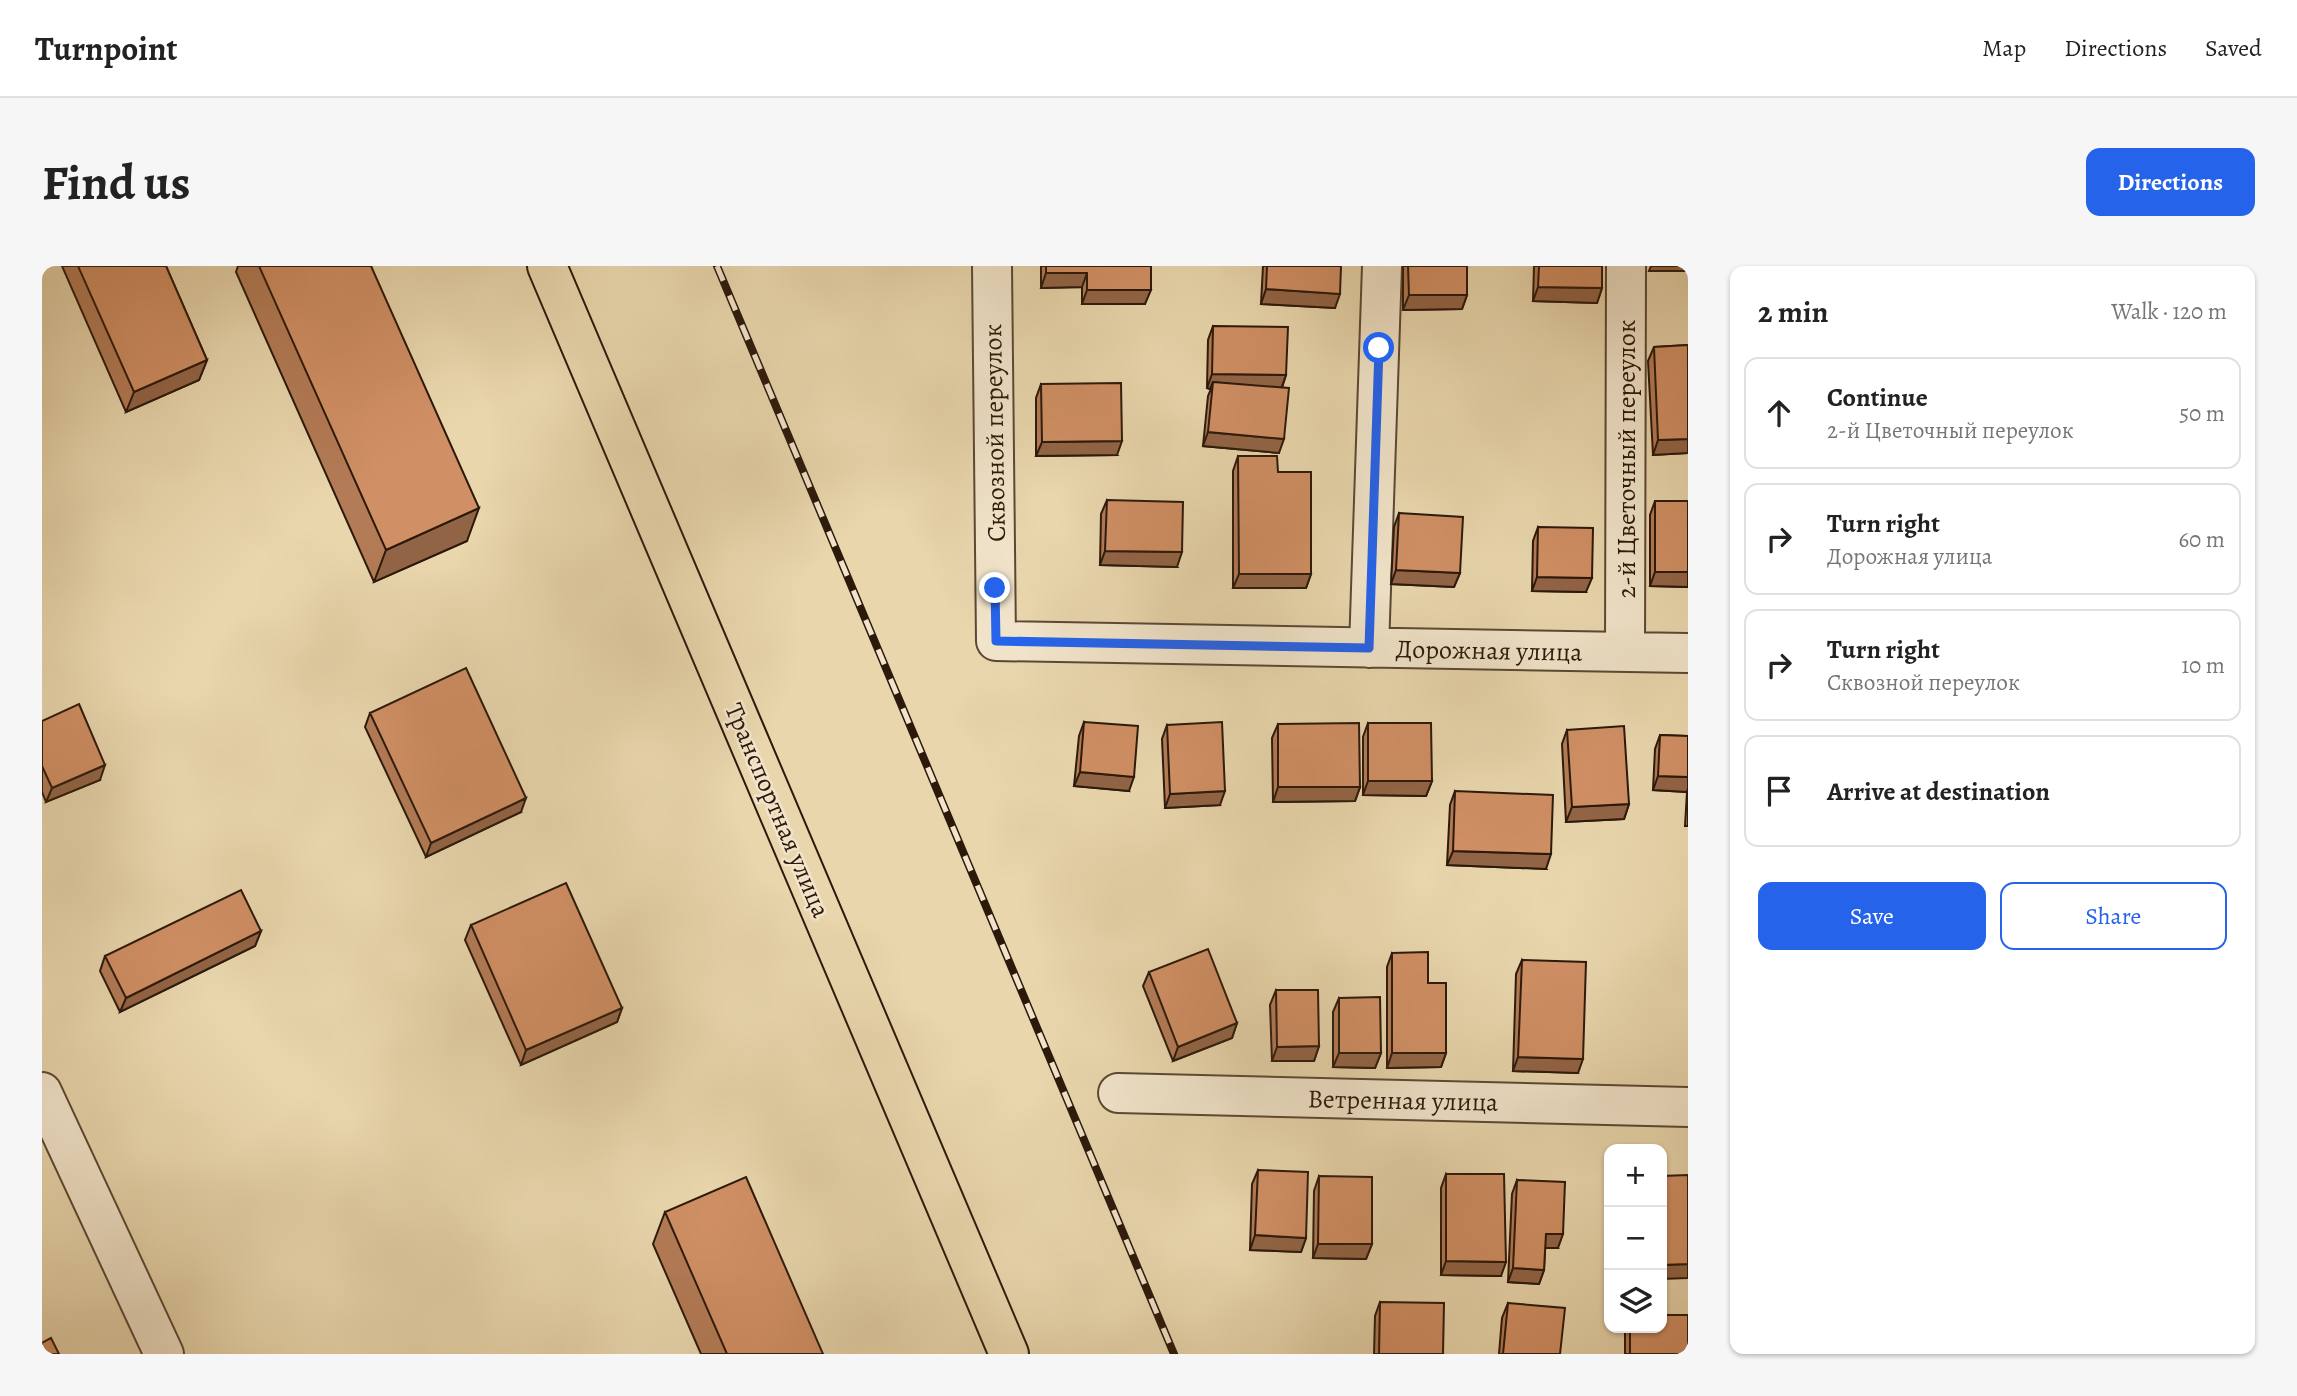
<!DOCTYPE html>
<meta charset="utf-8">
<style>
:root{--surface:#fff;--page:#f6f6f6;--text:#222;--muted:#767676;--line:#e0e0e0;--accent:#2563eb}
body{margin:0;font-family:Alegreya,serif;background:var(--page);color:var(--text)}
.controls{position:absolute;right:21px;bottom:21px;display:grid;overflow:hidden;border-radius:14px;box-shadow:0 2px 5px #0004}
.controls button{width:63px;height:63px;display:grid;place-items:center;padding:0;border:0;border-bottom:2px solid var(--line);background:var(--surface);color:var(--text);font:35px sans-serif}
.stop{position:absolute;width:21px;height:21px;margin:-16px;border:5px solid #2563eb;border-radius:50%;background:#fff}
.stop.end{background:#2563eb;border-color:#fff;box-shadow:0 2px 7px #0008}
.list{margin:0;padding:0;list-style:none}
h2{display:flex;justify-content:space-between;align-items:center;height:91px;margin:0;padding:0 28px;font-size:30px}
h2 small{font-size:23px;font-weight:400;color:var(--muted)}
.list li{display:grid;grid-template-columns:46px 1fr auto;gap:21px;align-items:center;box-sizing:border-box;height:112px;margin:0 14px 14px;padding:0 14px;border:2px solid var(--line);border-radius:14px}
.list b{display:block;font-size:26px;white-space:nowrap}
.list p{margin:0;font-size:23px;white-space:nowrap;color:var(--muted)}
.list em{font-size:23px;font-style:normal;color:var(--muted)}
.actions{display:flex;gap:14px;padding:21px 28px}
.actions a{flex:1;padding:16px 0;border:2px solid var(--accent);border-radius:14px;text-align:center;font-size:24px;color:var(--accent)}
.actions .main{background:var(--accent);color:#fff}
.icon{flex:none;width:38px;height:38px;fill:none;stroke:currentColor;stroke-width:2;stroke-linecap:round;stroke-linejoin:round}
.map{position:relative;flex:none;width:1646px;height:1088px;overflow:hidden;border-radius:14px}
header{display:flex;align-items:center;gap:42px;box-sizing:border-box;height:98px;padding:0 35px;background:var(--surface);border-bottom:2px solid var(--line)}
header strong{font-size:33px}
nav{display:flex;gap:38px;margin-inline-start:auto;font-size:24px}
.intro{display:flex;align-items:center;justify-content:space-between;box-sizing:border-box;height:168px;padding:0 42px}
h1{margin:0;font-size:49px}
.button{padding:18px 32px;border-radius:14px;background:var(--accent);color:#fff;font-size:24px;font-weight:700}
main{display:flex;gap:42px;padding:0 42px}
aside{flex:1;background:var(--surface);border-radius:14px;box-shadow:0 2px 5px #0004}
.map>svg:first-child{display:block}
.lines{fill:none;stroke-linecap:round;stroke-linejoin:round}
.minor-casing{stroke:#5b4834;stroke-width:42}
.primary-casing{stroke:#2c190b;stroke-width:42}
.minor{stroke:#f1e4ca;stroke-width:38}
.primary{stroke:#e9d6ad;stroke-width:38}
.rail-casing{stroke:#2c190b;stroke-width:8}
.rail{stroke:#f1e4ca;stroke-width:5;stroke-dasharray:16;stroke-linecap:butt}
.wall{fill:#b37b56;stroke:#2c190b;stroke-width:2}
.shaded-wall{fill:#926446;stroke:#2c190b;stroke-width:2}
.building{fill:#d08f64;stroke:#2c190b;stroke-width:2}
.route{stroke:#2563eb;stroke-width:9}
.labels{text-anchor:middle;stroke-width:5;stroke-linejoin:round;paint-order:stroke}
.street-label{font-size:26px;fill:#2c190b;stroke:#f1e4ca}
</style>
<header>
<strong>Turnpoint</strong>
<nav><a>Map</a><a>Directions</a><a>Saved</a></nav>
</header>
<div class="intro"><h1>Find us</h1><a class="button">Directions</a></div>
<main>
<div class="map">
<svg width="1646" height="1088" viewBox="0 0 1646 1088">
<rect width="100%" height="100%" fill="#e9d6ad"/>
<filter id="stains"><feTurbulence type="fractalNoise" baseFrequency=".00286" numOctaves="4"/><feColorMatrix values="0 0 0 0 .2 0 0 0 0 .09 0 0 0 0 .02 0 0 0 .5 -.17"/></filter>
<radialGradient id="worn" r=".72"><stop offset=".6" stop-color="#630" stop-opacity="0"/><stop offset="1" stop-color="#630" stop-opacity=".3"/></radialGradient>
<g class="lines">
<!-- minor casing -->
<g class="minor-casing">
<path id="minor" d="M 950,0 L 954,375 L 1646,387
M 1327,382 L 1340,0
M 1583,386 L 1584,0
M 0,826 L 122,1088
M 1076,827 L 1646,841"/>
</g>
<!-- primary casing -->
<g class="primary-casing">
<path id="primary" d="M 505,0 L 967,1088"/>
</g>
<!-- minor -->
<use href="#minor" class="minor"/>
<!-- primary -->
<use href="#primary" class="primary"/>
<!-- rail casing -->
<g class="rail-casing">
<path id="rail" d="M 675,0 L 1132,1088"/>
</g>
<!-- rail -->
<use href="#rail" class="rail"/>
</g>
<!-- wall -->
<path class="wall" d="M 20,0 L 124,0 L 165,94 L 157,114 L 84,146 Z
M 196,0 L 329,0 L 425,275 L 332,316 L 194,6 Z
M 999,0 L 1109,0 L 1103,38 L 1040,38 L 1040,21 L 999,22 Z
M 1221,0 L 1299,0 L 1293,42 L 1219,38 Z
M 1361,0 L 1425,0 L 1425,29 L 1420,43 L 1361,44 Z
M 1492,0 L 1560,0 L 1560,22 L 1555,37 L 1491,35 Z
M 1171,60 L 1244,109 L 1240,122 L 1237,187 L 1161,180 L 1166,130 L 1169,123 L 1165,122 L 1166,74 Z
M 1646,79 L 1646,187 L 1611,189 L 1606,95 L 1612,81 Z
M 999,118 L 1075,189 L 994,190 L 994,132 Z
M 1196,190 L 1236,206 L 1269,308 L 1264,322 L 1191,322 L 1191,205 Z
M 1065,234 L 1135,301 L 1058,299 L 1059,248 Z
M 1613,235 L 1646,235 L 1646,321 L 1608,320 L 1608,249 Z
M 1357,247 L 1418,307 L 1412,321 L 1349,318 L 1352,261 Z
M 1496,261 L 1544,326 L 1490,325 L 1491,275 Z
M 328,447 L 479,546 L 384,591 L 323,461 Z
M 0,455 L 58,514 L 4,536 L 0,526 Z
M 1042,456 L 1087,525 L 1032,520 L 1037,470 Z
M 1326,457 L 1390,515 L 1384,530 L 1321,529 L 1321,471 Z
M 1236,458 L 1318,521 L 1313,535 L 1231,536 L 1230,472 Z
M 1125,459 L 1178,539 L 1123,542 L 1120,473 Z
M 1525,464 L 1587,538 L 1582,553 L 1524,556 L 1520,478 Z
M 1618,469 L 1646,470 L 1646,560 L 1643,560 L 1645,526 L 1611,524 L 1613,483 Z
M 1413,525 L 1504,603 L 1405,599 L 1408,539 Z
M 429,659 L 580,742 L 575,756 L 479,799 L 423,674 Z
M 219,665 L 213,680 L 78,746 L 58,705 L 63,690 Z
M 1350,687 L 1386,717 L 1404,787 L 1399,801 L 1345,802 L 1345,701 Z
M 1480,694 L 1536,807 L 1471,805 L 1474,708 Z
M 1107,706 L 1195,757 L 1190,772 L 1131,795 L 1101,720 Z
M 1234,724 L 1277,780 L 1272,795 L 1230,795 L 1228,739 Z
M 1297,732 L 1339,787 L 1333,802 L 1291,801 L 1291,746 Z
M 1216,904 L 1264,972 L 1259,986 L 1208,984 L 1210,918 Z
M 1404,908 L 1459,1010 L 1399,1009 L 1399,922 Z
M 1277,910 L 1330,978 L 1324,993 L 1271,992 L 1272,925 Z
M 1475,914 L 1516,982 L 1503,982 L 1502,1004 L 1497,1018 L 1466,1016 L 1470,928 Z
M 623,946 L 781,1088 L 659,1088 L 611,978 Z
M 1338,1036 L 1401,1088 L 1332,1088 L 1333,1050 Z
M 1466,1037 L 1518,1088 L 1457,1088 L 1460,1052 Z
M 1583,1062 L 1620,1062 L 1646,1088 L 1583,1088 Z"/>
<!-- shaded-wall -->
<path class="shaded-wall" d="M 1609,0 L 1646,0 L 1646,5 L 1607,5 Z
M 1004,7 L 1045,7 L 1040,21 L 999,22 Z
M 1496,21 L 1560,22 L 1555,37 L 1491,35 Z
M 1224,23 L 1298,28 L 1293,42 L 1219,38 Z
M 1045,24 L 1109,24 L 1103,38 L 1040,38 Z
M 1367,29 L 1425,29 L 1420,43 L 1361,44 Z
M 165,94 L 157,114 L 84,146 L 92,126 Z
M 1170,108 L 1244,109 L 1239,123 L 1171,116 L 1168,123 L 1165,122 Z
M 1166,166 L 1242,173 L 1237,187 L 1161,180 Z
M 1646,173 L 1646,187 L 1611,189 L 1616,174 Z
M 1080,175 L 1075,189 L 994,190 L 1000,176 Z
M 437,242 L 425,275 L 332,316 L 344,284 Z
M 1063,285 L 1140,286 L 1135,301 L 1058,299 Z
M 1354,304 L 1418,307 L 1412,321 L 1349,318 Z
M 1613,306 L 1646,306 L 1646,321 L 1608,320 Z
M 1197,308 L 1269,308 L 1264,322 L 1191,322 Z
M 1495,311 L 1550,312 L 1544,326 L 1490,325 Z
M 63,499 L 58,514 L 4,536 L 10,522 Z
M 1038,506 L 1092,511 L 1087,525 L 1032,520 Z
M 1616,510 L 1646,511 L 1646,522 L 1645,526 L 1611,524 Z
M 1326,515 L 1390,515 L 1384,530 L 1321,529 Z
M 1236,521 L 1318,521 L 1313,535 L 1231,536 Z
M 1183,525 L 1178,539 L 1123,542 L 1128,528 Z
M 484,532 L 479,546 L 384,591 L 389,577 Z
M 1587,538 L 1582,553 L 1524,556 L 1530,541 Z
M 1411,585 L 1509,588 L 1504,603 L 1405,599 Z
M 219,665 L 213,680 L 78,746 L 84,732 Z
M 580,742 L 575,756 L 479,799 L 484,784 Z
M 1195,757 L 1190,772 L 1131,795 L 1136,781 Z
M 1277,780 L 1272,795 L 1230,795 L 1235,781 Z
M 1297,787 L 1339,787 L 1333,802 L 1291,801 Z
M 1350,787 L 1404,787 L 1399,801 L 1345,802 Z
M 1476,791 L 1541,793 L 1536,807 L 1471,805 Z
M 1504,968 L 1521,968 L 1516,982 L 1499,982 Z
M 1213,969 L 1264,972 L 1259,986 L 1208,984 Z
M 1276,978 L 1330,978 L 1324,993 L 1271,992 Z
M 1404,995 L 1464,996 L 1459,1010 L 1399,1009 Z
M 1646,998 L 1646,1012 L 1620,1013 L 1620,999 Z
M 1471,1002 L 1502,1004 L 1497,1018 L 1466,1016 Z"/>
<!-- building -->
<path class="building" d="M 36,0 L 124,0 L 165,94 L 92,126 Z
M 217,0 L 329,0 L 437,242 L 344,284 Z
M 1004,0 L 1109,0 L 1109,24 L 1045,24 L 1045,7 L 1004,7 Z
M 1225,0 L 1299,0 L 1298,28 L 1224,23 Z
M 1366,0 L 1425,0 L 1425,29 L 1367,29 Z
M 1497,0 L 1560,0 L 1560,22 L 1496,21 Z
M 1171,60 L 1246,61 L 1244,109 L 1170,108 Z
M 1646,79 L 1646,173 L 1616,174 L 1612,81 Z
M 1171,116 L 1247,122 L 1242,173 L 1166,166 Z
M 1079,117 L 1080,175 L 1000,176 L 999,118 Z
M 1196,190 L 1235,190 L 1236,206 L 1269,206 L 1269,308 L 1197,308 Z
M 1065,234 L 1141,236 L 1140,286 L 1063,285 Z
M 1613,235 L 1646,235 L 1646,306 L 1613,306 Z
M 1357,247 L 1421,251 L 1418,307 L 1354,304 Z
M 1496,261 L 1551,262 L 1550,312 L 1495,311 Z
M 424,402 L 484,532 L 389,577 L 328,447 Z
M 37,438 L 63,499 L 10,522 L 0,500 L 0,455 Z
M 1042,456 L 1096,460 L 1092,511 L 1038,506 Z
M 1180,456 L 1183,525 L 1128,528 L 1125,459 Z
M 1317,457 L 1318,521 L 1236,521 L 1236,458 Z
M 1326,457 L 1389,457 L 1390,515 L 1326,515 Z
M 1582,460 L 1587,538 L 1530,541 L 1525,464 Z
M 1618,469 L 1646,470 L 1646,511 L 1616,510 Z
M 1413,525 L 1511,529 L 1509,588 L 1411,585 Z
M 524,617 L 580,742 L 484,784 L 429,659 Z
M 199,624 L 219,665 L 84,732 L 63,690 Z
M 1166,683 L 1195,757 L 1136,781 L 1107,706 Z
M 1386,686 L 1386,717 L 1404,717 L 1404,787 L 1350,787 L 1350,687 Z
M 1480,694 L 1544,696 L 1541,793 L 1476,791 Z
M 1234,724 L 1276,724 L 1277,780 L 1235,781 Z
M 1338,731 L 1339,787 L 1297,787 L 1297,732 Z
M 1216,904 L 1266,906 L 1264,972 L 1213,969 Z
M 1404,908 L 1462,908 L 1464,996 L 1404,995 Z
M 1646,909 L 1646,998 L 1620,999 L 1620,910 Z
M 1277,910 L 1330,911 L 1330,978 L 1276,978 Z
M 704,911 L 781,1088 L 685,1088 L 623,946 Z
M 1475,914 L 1523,916 L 1521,968 L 1504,968 L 1502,1004 L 1471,1002 Z
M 1338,1036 L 1402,1037 L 1401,1088 L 1337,1088 Z
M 1466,1037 L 1523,1042 L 1518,1088 L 1461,1088 Z
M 1620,1049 L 1646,1049 L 1646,1088 L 1588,1088 L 1588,1062 L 1620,1062 Z
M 9,1072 L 17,1088 L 0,1088 L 0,1077 Z"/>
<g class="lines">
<!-- route -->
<path class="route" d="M 953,322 L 954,375 L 1327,382 L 1337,82"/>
</g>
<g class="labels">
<!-- street labels -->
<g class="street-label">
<text transform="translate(952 167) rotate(-91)" y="9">Сквозной переулок</text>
<text transform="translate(1584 193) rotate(-90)" y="9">2-й Цветочный переулок</text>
<text transform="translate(1447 384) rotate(1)" y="9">Дорожная улица</text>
<text transform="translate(736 544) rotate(67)" y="9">Транспортная улица</text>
<text transform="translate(1361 834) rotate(1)" y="9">Ветренная улица</text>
</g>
</g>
<rect width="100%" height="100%" filter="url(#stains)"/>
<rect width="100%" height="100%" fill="url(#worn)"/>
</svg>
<div class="controls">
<button>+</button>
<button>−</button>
<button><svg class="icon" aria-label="layers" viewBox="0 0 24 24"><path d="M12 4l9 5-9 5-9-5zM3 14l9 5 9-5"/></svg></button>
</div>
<div class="stop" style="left:1337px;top:82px"></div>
<div class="stop end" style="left:953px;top:322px"></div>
</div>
<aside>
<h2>2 min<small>Walk · 120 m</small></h2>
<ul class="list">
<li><svg class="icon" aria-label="ahead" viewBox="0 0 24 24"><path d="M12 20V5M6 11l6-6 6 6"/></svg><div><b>Continue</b><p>2-й Цветочный переулок</p></div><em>50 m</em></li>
<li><svg class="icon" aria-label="right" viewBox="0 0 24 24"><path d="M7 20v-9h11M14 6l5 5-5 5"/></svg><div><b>Turn right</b><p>Дорожная улица</p></div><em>60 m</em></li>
<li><svg class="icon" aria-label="right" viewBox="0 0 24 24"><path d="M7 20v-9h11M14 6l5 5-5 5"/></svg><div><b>Turn right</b><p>Сквозной переулок</p></div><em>10 m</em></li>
<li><svg class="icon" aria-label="arrive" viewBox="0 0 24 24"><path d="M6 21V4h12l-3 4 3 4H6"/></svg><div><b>Arrive at destination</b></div></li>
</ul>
<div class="actions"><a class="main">Save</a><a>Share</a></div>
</aside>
</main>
